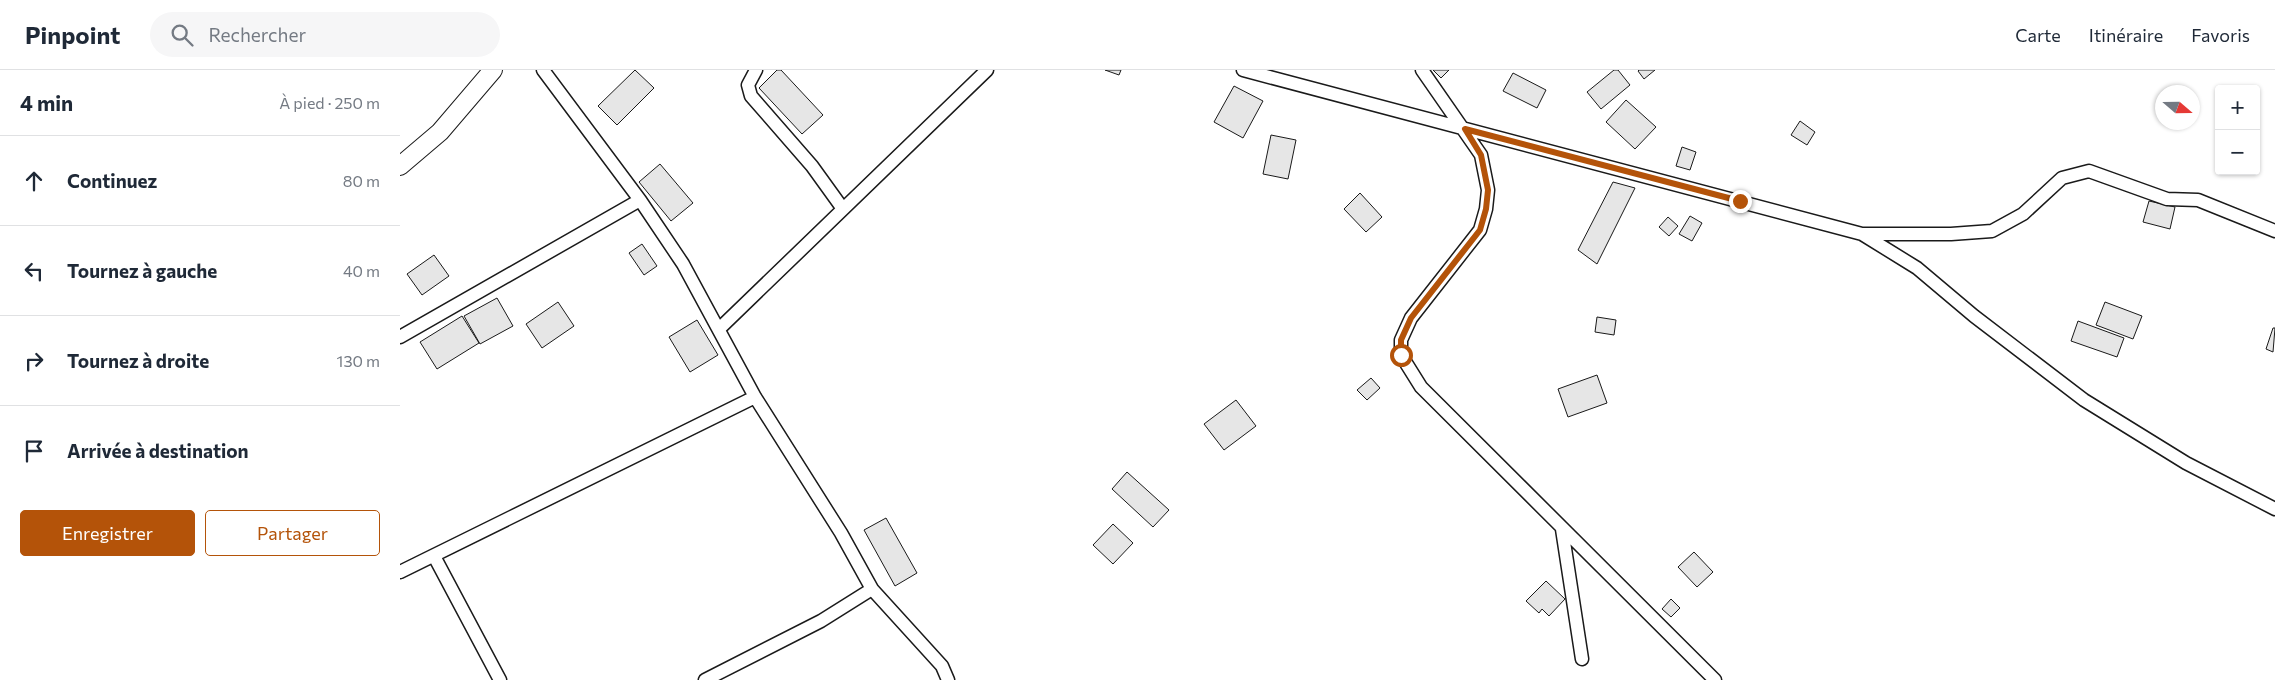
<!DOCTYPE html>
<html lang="fr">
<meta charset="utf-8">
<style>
:root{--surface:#fff;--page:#f6f6f7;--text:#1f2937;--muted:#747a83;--line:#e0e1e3;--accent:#b45309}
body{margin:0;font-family:Commissioner,sans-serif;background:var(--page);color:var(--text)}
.controls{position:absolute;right:15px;top:15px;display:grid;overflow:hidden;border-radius:5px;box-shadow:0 1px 4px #0004}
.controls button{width:45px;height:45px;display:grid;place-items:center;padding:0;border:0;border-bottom:1px solid var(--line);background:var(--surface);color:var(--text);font:25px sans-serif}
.compass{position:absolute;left:1755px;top:15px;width:45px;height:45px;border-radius:50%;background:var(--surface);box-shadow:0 1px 4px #0004;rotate:110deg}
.stop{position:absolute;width:15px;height:15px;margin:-11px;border:4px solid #b45309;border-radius:50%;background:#fff}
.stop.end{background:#b45309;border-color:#fff;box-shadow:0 1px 5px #0008}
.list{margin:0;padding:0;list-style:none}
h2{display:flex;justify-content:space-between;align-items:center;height:65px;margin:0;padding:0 20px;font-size:21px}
h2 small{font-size:16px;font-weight:400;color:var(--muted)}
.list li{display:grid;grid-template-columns:32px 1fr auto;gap:15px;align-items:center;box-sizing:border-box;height:90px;padding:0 20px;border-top:1px solid var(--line)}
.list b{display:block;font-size:19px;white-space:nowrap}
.list em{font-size:16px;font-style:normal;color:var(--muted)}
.actions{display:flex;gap:10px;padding:15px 20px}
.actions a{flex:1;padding:11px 0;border:1px solid var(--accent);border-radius:5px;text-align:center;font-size:18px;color:var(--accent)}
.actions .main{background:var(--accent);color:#fff}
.icon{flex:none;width:28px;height:28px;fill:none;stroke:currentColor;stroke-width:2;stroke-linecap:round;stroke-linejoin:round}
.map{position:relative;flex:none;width:1875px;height:610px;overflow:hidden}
header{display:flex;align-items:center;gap:30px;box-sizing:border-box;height:70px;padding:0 25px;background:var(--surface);border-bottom:1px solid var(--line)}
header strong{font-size:24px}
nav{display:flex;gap:28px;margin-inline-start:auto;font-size:18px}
.search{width:350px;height:45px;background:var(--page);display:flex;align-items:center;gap:12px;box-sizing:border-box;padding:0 18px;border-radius:28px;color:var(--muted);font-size:19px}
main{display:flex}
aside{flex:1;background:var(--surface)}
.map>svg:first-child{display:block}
.building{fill:#e6e6e6;stroke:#1a1a1a}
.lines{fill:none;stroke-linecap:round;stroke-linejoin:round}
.street-casing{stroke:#1a1a1a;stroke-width:15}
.secondary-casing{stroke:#1a1a1a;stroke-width:20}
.street{stroke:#fff;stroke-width:12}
.secondary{stroke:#fff;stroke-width:18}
.route{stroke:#b45309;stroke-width:6}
</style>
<header>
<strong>Pinpoint</strong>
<div class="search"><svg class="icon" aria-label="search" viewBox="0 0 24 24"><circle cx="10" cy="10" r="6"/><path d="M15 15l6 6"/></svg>Rechercher</div>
<nav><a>Carte</a><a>Itinéraire</a><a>Favoris</a></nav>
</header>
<main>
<aside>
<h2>4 min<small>À pied · 250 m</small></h2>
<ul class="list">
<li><svg class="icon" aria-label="ahead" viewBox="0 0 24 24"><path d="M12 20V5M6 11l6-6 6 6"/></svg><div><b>Continuez</b></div><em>80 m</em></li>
<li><svg class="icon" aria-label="left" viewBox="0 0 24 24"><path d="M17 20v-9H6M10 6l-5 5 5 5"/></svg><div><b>Tournez à gauche</b></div><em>40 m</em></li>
<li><svg class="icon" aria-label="right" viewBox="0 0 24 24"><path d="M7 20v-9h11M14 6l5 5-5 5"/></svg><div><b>Tournez à droite</b></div><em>130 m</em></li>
<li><svg class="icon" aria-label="arrive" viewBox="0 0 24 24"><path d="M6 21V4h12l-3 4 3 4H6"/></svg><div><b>Arrivée à destination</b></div></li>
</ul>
<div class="actions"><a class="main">Enregistrer</a><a>Partager</a></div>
</aside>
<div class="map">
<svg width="1875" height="610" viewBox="0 0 1875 610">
<rect width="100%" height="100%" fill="#fff"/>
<!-- building -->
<path class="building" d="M 235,0 L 254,18 L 217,55 L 198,36 Z
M 377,0 L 381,0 L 423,45 L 402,64 L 359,18 Z
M 705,0 L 721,0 L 719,5 Z
M 1033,0 L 1049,0 L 1041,8 Z
M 1214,0 L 1218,0 L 1230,15 L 1201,39 L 1187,22 Z
M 1239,0 L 1255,0 L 1244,9 L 1238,1 Z
M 1113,3 L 1146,20 L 1137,38 L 1103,21 Z
M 834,16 L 863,31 L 843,68 L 814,52 Z
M 1226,30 L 1256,57 L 1235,79 L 1206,52 Z
M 1400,51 L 1415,62 L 1407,75 L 1391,65 Z
M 871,65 L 896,70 L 888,109 L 863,104 Z
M 1282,77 L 1296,82 L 1290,100 L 1276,96 Z
M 260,94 L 293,133 L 271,151 L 239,112 Z
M 1213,112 L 1235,118 L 1197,194 L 1178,180 Z
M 960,123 L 982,147 L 966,162 L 944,139 Z
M 1749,131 L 1775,137 L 1770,159 L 1743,152 Z
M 1290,146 L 1302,153 L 1292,171 L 1279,164 Z
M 1268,147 L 1278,156 L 1269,166 L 1259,157 Z
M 242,174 L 257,196 L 244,205 L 229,183 Z
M 34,185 L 49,206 L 22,225 L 7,204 Z
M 97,228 L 113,256 L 80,274 L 64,246 Z
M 158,232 L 174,256 L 142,278 L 126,254 Z
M 1705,232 L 1742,246 L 1733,269 L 1696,255 Z
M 62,246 L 79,273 L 37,299 L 20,272 Z
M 1197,247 L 1216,250 L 1214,265 L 1195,262 Z
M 297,250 L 318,285 L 290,302 L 269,267 Z
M 1678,251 L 1724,268 L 1717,287 L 1671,271 Z
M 1873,258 L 1875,258 L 1873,282 L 1866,279 Z
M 1197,305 L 1207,333 L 1168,347 L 1158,319 Z
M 971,308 L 980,318 L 967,330 L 957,320 Z
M 836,330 L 856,356 L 824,380 L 804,354 Z
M 727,402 L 769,440 L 753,457 L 712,419 Z
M 486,448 L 517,503 L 495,516 L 464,460 Z
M 713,454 L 733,473 L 713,494 L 693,475 Z
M 1294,482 L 1313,502 L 1297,517 L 1278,497 Z
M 1146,511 L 1165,529 L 1149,546 L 1142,539 L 1139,543 L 1126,531 Z
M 1271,529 L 1280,538 L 1271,547 L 1262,539 Z"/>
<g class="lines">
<!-- street casing -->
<g class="street-casing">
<path id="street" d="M 143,0 L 240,130 L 283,194 L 355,327 L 441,463 L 472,519 L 542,596 L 548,610
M 356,0 L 348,15 L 351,26 L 412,96 L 443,139
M 843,0 L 1462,164 L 1517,198 L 1574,246 L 1684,330 L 1786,393 L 1875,439
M 1022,0 L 1081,85 L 1088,120 L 1086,139 L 1080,160 L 1011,248 L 1001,270 L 1001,285 L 1021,317 L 1315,610
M 1462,164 L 1551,164 L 1592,161 L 1623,144 L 1662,108 L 1689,101 L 1767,129 L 1798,130 L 1875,161
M 319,259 L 587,0
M 0,267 L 240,130
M 1162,459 L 1182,589
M 34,486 L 100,610
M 0,502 L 355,327
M 305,610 L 421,551 L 472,519"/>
</g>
<!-- secondary casing -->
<g class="secondary-casing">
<path id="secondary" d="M 0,96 L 40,62 L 93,0"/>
</g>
<!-- street -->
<use href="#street" class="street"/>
<!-- secondary -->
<use href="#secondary" class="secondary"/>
</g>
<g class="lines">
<!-- route -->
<path class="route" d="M 1001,285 L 1001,270 L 1011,248 L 1080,160 L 1086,139 L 1088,120 L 1081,85 L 1065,59 L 1340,131"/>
</g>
</svg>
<div class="controls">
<button>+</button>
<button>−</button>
</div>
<svg class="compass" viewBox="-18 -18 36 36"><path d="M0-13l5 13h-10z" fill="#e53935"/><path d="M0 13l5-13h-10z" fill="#747a83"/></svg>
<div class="stop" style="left:1001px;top:285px"></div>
<div class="stop end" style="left:1340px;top:131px"></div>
</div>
</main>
